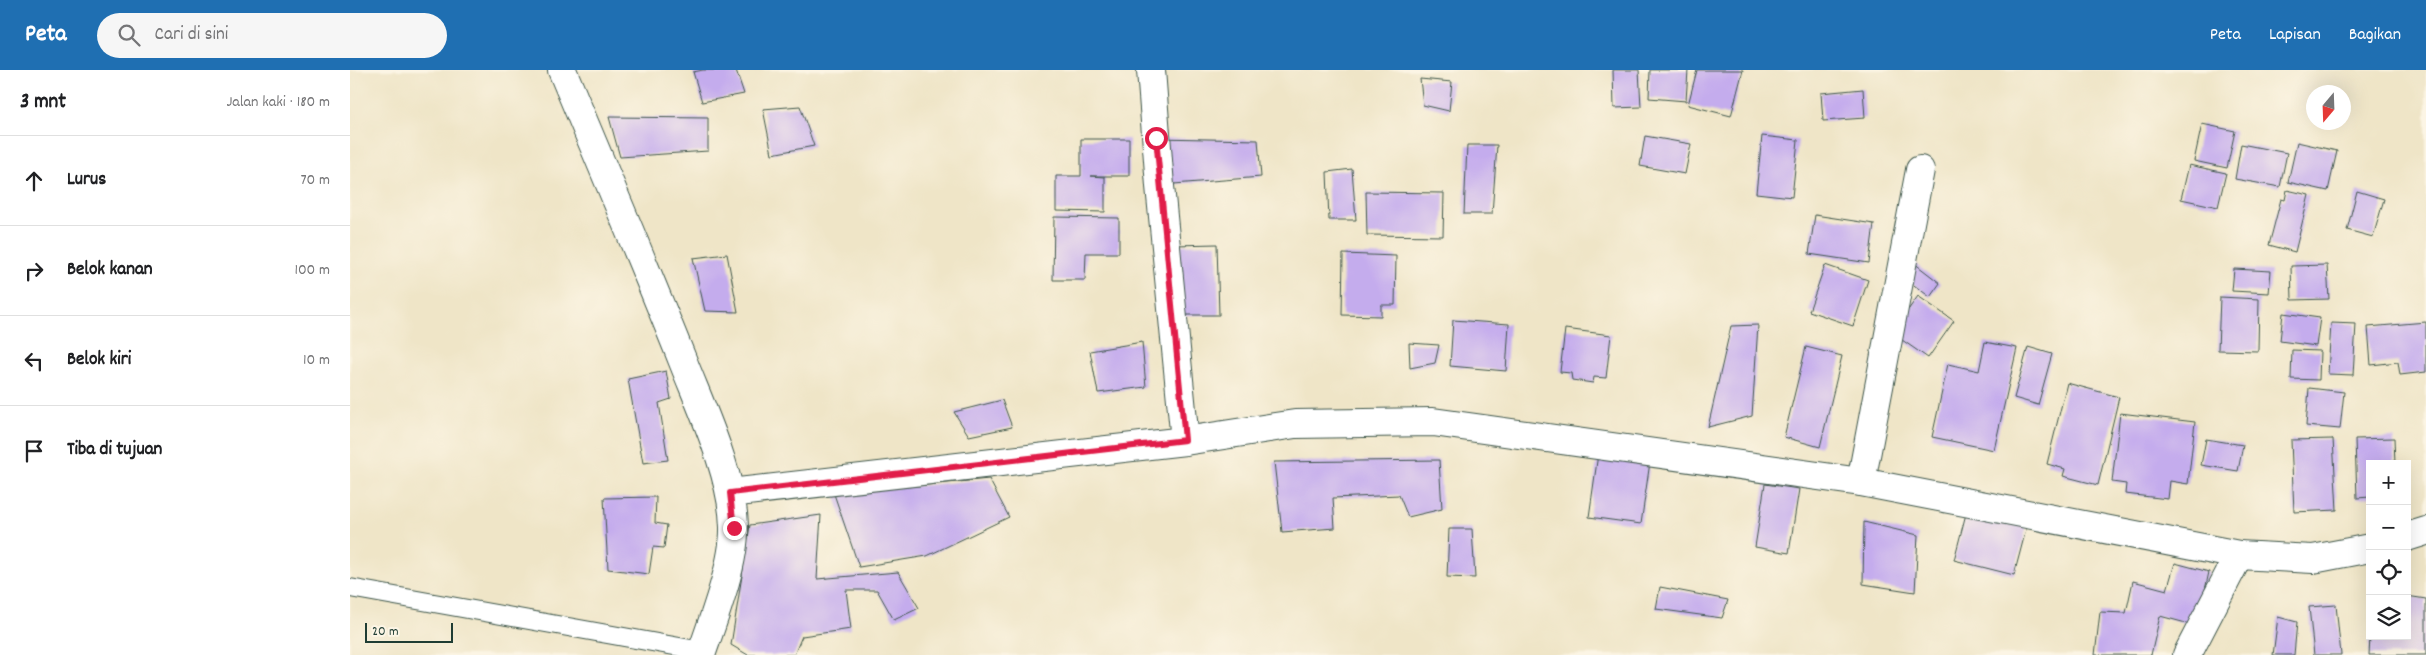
<!DOCTYPE html>
<html lang="id">
<meta charset="utf-8">
<style>
:root{--surface:#fff;--page:#f6f6f6;--text:#202124;--muted:#757577;--line:#e0e0e0;--accent:#1f6fb2}
body{margin:0;font-family:Dekko,sans-serif;background:var(--page);color:var(--text)}
.controls{position:absolute;right:15px;bottom:15px;display:grid;overflow:hidden;border-radius:0px;box-shadow:0 5px 20px #0002}
.controls button{width:45px;height:45px;display:grid;place-items:center;padding:0;border:0;border-bottom:1px solid var(--line);background:var(--surface);color:var(--text);font:25px sans-serif}
.compass{position:absolute;left:1956px;top:15px;width:45px;height:45px;border-radius:50%;background:var(--surface);box-shadow:0 5px 20px #0002;rotate:199deg}
.scale{position:absolute;left:15px;bottom:12px;width:88px;box-sizing:border-box;padding-left:5px;border:2px solid #1f3d34;border-top:0;font-size:14px;line-height:18px;white-space:nowrap;color:#1f3d34;-webkit-text-stroke:4px #fcf5e5;paint-order:stroke}
.stop{position:absolute;width:15px;height:15px;margin:-11px;border:4px solid #e11d48;border-radius:50%;background:#fff}
.stop.end{background:#e11d48;border-color:#fff;box-shadow:0 1px 5px #0008}
.list{margin:0;padding:0;list-style:none}
h2{display:flex;justify-content:space-between;align-items:center;height:65px;margin:0;padding:0 20px;font-size:21px}
h2 small{font-size:16px;font-weight:400;color:var(--muted)}
.list li{display:grid;grid-template-columns:32px 1fr auto;gap:15px;align-items:center;box-sizing:border-box;height:90px;padding:0 20px;border-top:1px solid var(--line)}
.list b{display:block;font-size:19px;white-space:nowrap}
.list em{font-size:16px;font-style:normal;color:var(--muted)}
.icon{flex:none;width:28px;height:28px;fill:none;stroke:currentColor;stroke-width:2;stroke-linecap:round;stroke-linejoin:round}
.map{position:relative;flex:none;width:2076px;height:585px;overflow:hidden}
header{display:flex;align-items:center;gap:30px;box-sizing:border-box;height:70px;padding:0 25px;background:var(--accent);color:#fff}
header strong{font-size:24px}
nav{display:flex;gap:28px;margin-inline-start:auto;font-size:18px}
.search{width:350px;height:45px;background:var(--page);display:flex;align-items:center;gap:12px;box-sizing:border-box;padding:0 18px;border-radius:28px;color:var(--muted);font-size:19px}
main{display:flex}
aside{flex:1;background:var(--surface)}
.map>svg:first-child{display:block}
.building{fill:#c4aced}
.lines{fill:none;stroke-linecap:round;stroke-linejoin:round}
.service-casing{stroke:#3e564a;stroke-width:20}
.minor-casing{stroke:#3e564a;stroke-width:30}
.tertiary-casing{stroke:#3e564a;stroke-width:30}
.service{stroke:#fff;stroke-width:18}
.minor{stroke:#fff;stroke-width:28}
.tertiary{stroke:#fff;stroke-width:28}
.route{stroke:#e11d48;stroke-width:6}
</style>
<header>
<strong>Peta</strong>
<div class="search"><svg class="icon" aria-label="search" viewBox="0 0 24 24"><circle cx="10" cy="10" r="6"/><path d="M15 15l6 6"/></svg>Cari di sini</div>
<nav><a>Peta</a><a>Lapisan</a><a>Bagikan</a></nav>
</header>
<main>
<aside>
<h2>3 mnt<small>Jalan kaki · 180 m</small></h2>
<ul class="list">
<li><svg class="icon" aria-label="ahead" viewBox="0 0 24 24"><path d="M12 20V5M6 11l6-6 6 6"/></svg><div><b>Lurus</b></div><em>70 m</em></li>
<li><svg class="icon" aria-label="right" viewBox="0 0 24 24"><path d="M7 20v-9h11M14 6l5 5-5 5"/></svg><div><b>Belok kanan</b></div><em>100 m</em></li>
<li><svg class="icon" aria-label="left" viewBox="0 0 24 24"><path d="M17 20v-9H6M10 6l-5 5 5 5"/></svg><div><b>Belok kiri</b></div><em>10 m</em></li>
<li><svg class="icon" aria-label="arrive" viewBox="0 0 24 24"><path d="M6 21V4h12l-3 4 3 4H6"/></svg><div><b>Tiba di tujuan</b></div></li>
</ul>
</aside>
<div class="map">
<svg width="2076" height="585" viewBox="0 0 2076 585">
<rect width="100%" height="100%" fill="#fcf5e5"/>
<filter id="ink" filterUnits="userSpaceOnUse"><feTurbulence type="fractalNoise" baseFrequency=".02" numOctaves="2"/><feDisplacementMap in="SourceGraphic" scale="10" xChannelSelector="R" yChannelSelector="G"/><feConvolveMatrix kernelMatrix="1 2 1 2 8 2 1 2 1" color-interpolation-filters="sRGB"/></filter>
<filter id="wash" filterUnits="userSpaceOnUse"><feTurbulence type="fractalNoise" baseFrequency=".0096" numOctaves="4" result="noise"/><feDisplacementMap in="SourceGraphic" scale="20" xChannelSelector="R" yChannelSelector="G"/><feGaussianBlur stdDeviation="1.12" result="paint"/><feColorMatrix in="noise" values="0 0 0 0 0 0 0 0 0 0 0 0 0 0 0 0 0 1.4 0 .05"/><feComposite in="paint" operator="in"/></filter>
<g filter="url(#wash)">
<rect width="100%" height="100%" fill="#efe5c7"/>
<g id="blocks">
<!-- building -->
<path class="building" d="M 353,0 L 386,0 L 394,24 L 352,32 L 343,2 Z
M 1263,0 L 1289,0 L 1291,37 L 1264,38 Z
M 1300,0 L 1338,0 L 1336,31 L 1299,28 Z
M 1347,0 L 1393,0 L 1381,46 L 1338,35 Z
M 1070,9 L 1102,12 L 1099,41 L 1073,35 Z
M 1513,19 L 1515,48 L 1473,51 L 1471,23 Z
M 450,36 L 464,76 L 422,84 L 413,39 Z
M 259,47 L 358,48 L 358,81 L 270,87 Z
M 1852,54 L 1885,61 L 1877,98 L 1844,91 Z
M 1295,66 L 1341,74 L 1335,104 L 1290,96 Z
M 1412,66 L 1448,70 L 1442,127 L 1406,123 Z
M 806,68 L 908,70 L 911,107 L 824,114 Z
M 731,69 L 779,69 L 779,106 L 741,106 L 755,107 L 755,142 L 706,141 L 706,106 L 731,106 Z
M 1947,72 L 1987,81 L 1978,121 L 1938,112 Z
M 1891,74 L 1937,83 L 1930,117 L 1885,109 Z
M 1117,75 L 1147,75 L 1142,144 L 1114,144 Z
M 1839,95 L 1876,103 L 1868,137 L 1831,129 Z
M 1002,99 L 1006,150 L 979,150 L 977,102 Z
M 1937,120 L 1959,125 L 1945,182 L 1919,175 L 1931,129 L 1935,130 Z
M 2007,121 L 2034,129 L 2023,167 L 1997,160 Z
M 1016,122 L 1094,123 L 1093,166 L 1017,165 Z
M 1465,145 L 1524,154 L 1519,193 L 1459,184 Z
M 704,147 L 769,148 L 769,183 L 736,183 L 735,210 L 703,210 Z
M 867,174 L 869,245 L 826,245 L 825,175 Z
M 377,184 L 388,242 L 355,241 L 343,188 Z
M 993,184 L 1046,186 L 1045,235 L 1031,235 L 1031,246 L 992,245 Z
M 1564,193 L 1590,213 L 1580,227 L 1553,207 Z
M 1475,195 L 1518,210 L 1503,256 L 1459,241 Z
M 1977,195 L 1979,229 L 1942,230 L 1941,196 Z
M 1884,199 L 1921,201 L 1919,223 L 1882,221 Z
M 1568,226 L 1604,251 L 1578,288 L 1542,263 Z
M 1870,227 L 1909,229 L 1908,281 L 1868,280 Z
M 1933,243 L 1970,248 L 1966,276 L 1930,271 Z
M 1103,250 L 1159,254 L 1156,301 L 1100,296 Z
M 2076,252 L 2076,302 L 2050,305 L 2048,292 L 2021,295 L 2018,257 Z
M 1981,253 L 2006,254 L 2003,305 L 1978,304 Z
M 1408,255 L 1402,346 L 1358,357 L 1381,256 Z
M 1215,259 L 1261,265 L 1256,308 L 1244,307 L 1243,313 L 1222,310 L 1221,303 L 1210,302 Z
M 792,272 L 796,317 L 748,323 L 740,281 Z
M 1635,272 L 1667,278 L 1644,380 L 1582,367 L 1598,294 L 1629,301 Z
M 1059,273 L 1089,275 L 1085,293 L 1060,298 Z
M 1456,277 L 1492,286 L 1470,377 L 1434,367 Z
M 1678,277 L 1702,284 L 1688,335 L 1664,328 Z
M 1942,280 L 1970,281 L 1969,310 L 1941,309 Z
M 316,301 L 321,329 L 309,333 L 318,390 L 293,393 L 278,309 Z
M 1717,313 L 1769,327 L 1748,415 L 1713,406 L 1715,399 L 1697,394 Z
M 1959,318 L 1994,322 L 1990,359 L 1956,356 Z
M 652,330 L 662,357 L 619,366 L 604,342 Z
M 1770,343 L 1845,352 L 1838,414 L 1820,411 L 1818,429 L 1775,424 L 1776,414 L 1762,412 Z
M 2044,368 L 2045,394 L 2020,394 L 2020,427 L 2007,428 L 2005,369 Z
M 1856,369 L 1893,375 L 1888,401 L 1851,395 Z
M 1983,369 L 1987,440 L 1944,442 L 1941,370 Z
M 1248,384 L 1300,392 L 1291,454 L 1239,447 Z
M 1089,390 L 1092,439 L 1058,447 L 1049,425 L 983,428 L 985,458 L 932,462 L 924,392 Z
M 639,409 L 659,447 L 577,486 L 509,497 L 484,424 Z
M 1415,414 L 1449,419 L 1439,483 L 1405,477 Z
M 306,427 L 305,453 L 317,455 L 314,478 L 303,477 L 299,504 L 258,499 L 254,428 Z
M 1618,436 L 1678,452 L 1664,505 L 1604,490 Z
M 471,445 L 467,509 L 548,502 L 569,538 L 544,550 L 527,520 L 496,520 L 501,559 L 452,566 L 444,585 L 398,585 L 381,575 L 400,455 Z
M 1514,452 L 1568,465 L 1565,522 L 1513,514 Z
M 1099,459 L 1122,459 L 1125,508 L 1097,507 Z
M 1825,493 L 1859,502 L 1847,556 L 1810,546 L 1801,585 L 1745,585 L 1750,542 L 1776,543 L 1783,511 L 1817,520 Z
M 1310,517 L 1378,530 L 1372,548 L 1306,539 Z
M 2057,526 L 2076,529 L 2076,585 L 2019,585 L 2020,566 L 2057,566 Z
M 1986,535 L 1991,585 L 1964,585 L 1959,537 Z
M 1928,547 L 1947,552 L 1944,585 L 1923,585 Z"/>
</g>
</g>
<g filter="url(#ink)">
<use href="#blocks" fill-opacity="0" stroke="#3e564a" stroke-width="1"/>
<g class="lines">
<!-- service casing -->
<g class="service-casing">
<path id="service" d="M 0,518 L 352,581"/>
</g>
<!-- minor casing -->
<g class="minor-casing">
<path id="minor" d="M 801,0 L 810,116 L 835,371
M 1511,412 L 1570,100
M 1837,585 L 1889,485"/>
</g>
<!-- tertiary casing -->
<g class="tertiary-casing">
<path id="tertiary" d="M 212,0 C 253,98 295,196 334,294 C 353,342 383,406 384,457 C 385,493 363,550 351,585
M 380,423 L 835,371 L 945,354 L 1083,352 L 1511,412 L 1889,485 L 1963,489 L 2020,478
M 2057,467 L 2076,461"/>
</g>
<!-- service -->
<use href="#service" class="service"/>
<!-- minor -->
<use href="#minor" class="minor"/>
<!-- tertiary -->
<use href="#tertiary" class="tertiary"/>
</g>
</g>
<g class="lines" filter="url(#ink)">
<!-- route -->
<path class="route" d="M 384,458 L 380,423 L 835,370 L 806,68"/>
</g>
</svg>
<div class="controls">
<button>+</button>
<button>−</button>
<button><svg class="icon" aria-label="locate" viewBox="0 0 24 24"><circle cx="12" cy="12" r="6"/><path d="M12 2v4M12 18v4M2 12h4M18 12h4"/></svg></button>
<button><svg class="icon" aria-label="layers" viewBox="0 0 24 24"><path d="M12 4l9 5-9 5-9-5zM3 14l9 5 9-5"/></svg></button>
</div>
<svg class="compass" viewBox="-18 -18 36 36"><path d="M0-13l5 13h-10z" fill="#e53935"/><path d="M0 13l5-13h-10z" fill="#757577"/></svg>
<div class="scale">20 m</div>
<div class="stop" style="left:806px;top:68px"></div>
<div class="stop end" style="left:384px;top:458px"></div>
</div>
</main>
